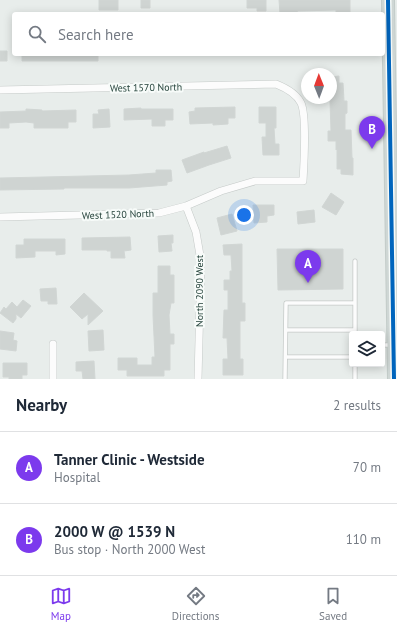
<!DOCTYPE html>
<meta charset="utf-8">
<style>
:root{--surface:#fff;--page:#f2f2f3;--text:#1f2937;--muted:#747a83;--line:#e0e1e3;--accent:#7c3aed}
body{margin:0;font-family:"PT Sans",sans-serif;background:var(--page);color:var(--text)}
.controls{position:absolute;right:12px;bottom:12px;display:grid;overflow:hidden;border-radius:4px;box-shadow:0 2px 10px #0003}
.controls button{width:36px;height:36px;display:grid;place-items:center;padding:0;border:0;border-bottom:1px solid var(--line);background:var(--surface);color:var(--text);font:20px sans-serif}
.compass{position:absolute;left:301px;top:68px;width:36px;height:36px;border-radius:50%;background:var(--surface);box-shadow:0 2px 10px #0003;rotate:359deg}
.you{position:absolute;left:244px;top:215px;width:14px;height:14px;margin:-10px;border:3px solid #fff;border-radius:50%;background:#1a73e8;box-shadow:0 0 0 6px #1a73e833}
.badge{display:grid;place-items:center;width:26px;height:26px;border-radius:50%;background:var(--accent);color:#fff;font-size:13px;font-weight:700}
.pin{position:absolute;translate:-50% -33px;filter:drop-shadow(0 1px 2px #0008)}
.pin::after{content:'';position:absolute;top:21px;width:14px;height:12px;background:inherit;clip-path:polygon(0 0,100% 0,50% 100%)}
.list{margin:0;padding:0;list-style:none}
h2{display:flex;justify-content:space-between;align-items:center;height:52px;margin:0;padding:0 16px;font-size:17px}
h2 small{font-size:13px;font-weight:400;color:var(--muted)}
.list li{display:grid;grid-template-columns:26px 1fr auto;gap:12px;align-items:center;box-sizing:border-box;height:72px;padding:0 16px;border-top:1px solid var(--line)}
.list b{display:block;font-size:15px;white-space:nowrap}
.list p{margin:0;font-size:13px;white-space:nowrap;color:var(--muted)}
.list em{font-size:13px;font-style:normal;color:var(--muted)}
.icon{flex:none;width:22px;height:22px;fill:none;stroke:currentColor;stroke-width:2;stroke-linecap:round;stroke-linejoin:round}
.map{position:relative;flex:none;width:397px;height:379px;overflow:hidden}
.search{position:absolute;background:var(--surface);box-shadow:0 2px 10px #0003;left:12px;right:12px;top:12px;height:44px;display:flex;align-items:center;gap:10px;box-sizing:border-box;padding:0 14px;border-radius:4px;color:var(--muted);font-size:15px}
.sheet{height:196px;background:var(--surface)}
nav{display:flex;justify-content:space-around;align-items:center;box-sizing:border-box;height:56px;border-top:1px solid var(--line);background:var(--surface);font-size:11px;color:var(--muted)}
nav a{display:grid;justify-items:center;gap:2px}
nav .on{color:var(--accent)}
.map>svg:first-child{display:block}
.building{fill:#cfd4d2;stroke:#d1d6d4}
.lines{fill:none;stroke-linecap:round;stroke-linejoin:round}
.service-casing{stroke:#c5cac8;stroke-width:5}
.minor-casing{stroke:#c5cac8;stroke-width:8}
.primary-casing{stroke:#c3ccc9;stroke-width:14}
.service{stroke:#fcfcfc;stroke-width:3.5}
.minor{stroke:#fcfcfc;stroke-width:7}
.primary{stroke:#cfd7d5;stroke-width:12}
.bus-1-casing{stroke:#f7fbf9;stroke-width:7}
.bus-1{stroke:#0065bd;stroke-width:4}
.labels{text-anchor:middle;stroke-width:4;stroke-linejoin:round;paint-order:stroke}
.street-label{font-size:10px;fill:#24423a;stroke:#f7fbf9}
</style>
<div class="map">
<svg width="397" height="379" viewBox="0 0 397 379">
<rect width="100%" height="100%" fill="#e8edeb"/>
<!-- building -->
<path class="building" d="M 99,0 L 118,0 L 118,10 L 99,10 Z
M 141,0 L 150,0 L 150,8 L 141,8 Z
M 247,0 L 266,0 L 266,11 L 257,11 L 257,8 L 247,8 Z
M 279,0 L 350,0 L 350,12 L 336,12 L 336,10 L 297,11 L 298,13 L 280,14 Z
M 0,51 L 7,51 L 7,61 L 0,61 Z
M 22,54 L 98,54 L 98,61 L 22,61 Z
M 339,76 L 339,83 L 343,83 L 344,101 L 347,101 L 347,113 L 345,114 L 345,130 L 351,130 L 352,158 L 353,158 L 353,175 L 341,174 L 341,169 L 337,169 L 337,149 L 336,150 L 336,141 L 328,141 L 328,131 L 331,131 L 330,101 L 331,101 L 331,77 Z
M 235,107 L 235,118 L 228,118 L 228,124 L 213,125 L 213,123 L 190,124 L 189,112 L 195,111 L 195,108 Z
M 259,107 L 276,107 L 276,128 L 274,128 L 275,144 L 279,144 L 279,155 L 263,155 L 262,137 L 266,137 L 266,123 L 259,123 Z
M 141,108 L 141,109 L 173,109 L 173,120 L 165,120 L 165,126 L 152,126 L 152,119 L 124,120 L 124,109 Z
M 26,109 L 42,110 L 42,111 L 76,110 L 76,122 L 68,122 L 68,128 L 34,128 L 34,123 L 26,122 L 9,123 L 9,128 L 0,128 L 0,112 L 26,111 Z
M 109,109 L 110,127 L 93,128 L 93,114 L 99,114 L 98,110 Z
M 227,146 L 231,158 L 209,165 L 187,173 L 182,160 L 204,152 L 204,153 Z
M 156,170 L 171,170 L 172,181 L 167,182 L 167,185 L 129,188 L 64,188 L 64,189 L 0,190 L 0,178 L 129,175 L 156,173 Z
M 331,193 L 344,202 L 336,215 L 322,207 Z
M 253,205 L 274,205 L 274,215 L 267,216 L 267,222 L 254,223 Z
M 314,210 L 315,222 L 298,224 L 297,212 Z
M 232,214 L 237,231 L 221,235 L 217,218 Z
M 173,235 L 173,243 L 171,243 L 172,251 L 159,252 L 158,236 Z
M 130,237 L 131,250 L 124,251 L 125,258 L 111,258 L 111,251 L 107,251 L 107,250 L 82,250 L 82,238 Z
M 24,239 L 65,239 L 65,254 L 56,255 L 56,251 L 35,251 L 35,257 L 16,258 L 16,245 L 24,245 Z
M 242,244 L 242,303 L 245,303 L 245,321 L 240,321 L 240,359 L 243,359 L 243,375 L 223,375 L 223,359 L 228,359 L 227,338 L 223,338 L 224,310 L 228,310 L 228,290 L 224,290 L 224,280 L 230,280 L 230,271 L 232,271 L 231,255 L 224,255 L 223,245 Z
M 277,249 L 343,249 L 343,289 L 278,290 Z
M 158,266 L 170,266 L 170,275 L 174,275 L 174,303 L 171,303 L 169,315 L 170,334 L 174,334 L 174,344 L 170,344 L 170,370 L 164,370 L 164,376 L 127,376 L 127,370 L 118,370 L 118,358 L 137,358 L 137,365 L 152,365 L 152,357 L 155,357 L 153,315 L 153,293 L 158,293 Z
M 56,288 L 57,304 L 48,304 L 48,301 L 41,301 L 40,289 Z
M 84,293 L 103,311 L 88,325 L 88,314 L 82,319 L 70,307 Z
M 23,300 L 31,306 L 21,318 L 16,314 L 16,319 L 13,323 L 0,313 L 4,307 L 6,309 L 12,302 L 17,307 Z
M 103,330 L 104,350 L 89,351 L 88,331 Z
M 0,331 L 14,333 L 13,340 L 17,341 L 16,351 L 0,349 Z
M 94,361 L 95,379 L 83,379 L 82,371 L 76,371 L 76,362 Z
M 3,363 L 27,363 L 27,375 L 22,375 L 22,379 L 9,379 L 9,377 L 3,377 Z"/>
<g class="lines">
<!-- service casing -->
<g class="service-casing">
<path id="service" d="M 355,261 L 355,334
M 286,330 L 355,330
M 382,345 L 391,345
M 286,357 L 352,357
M 355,364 L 355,379
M 285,379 L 286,303 L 355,303"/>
</g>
<!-- minor casing -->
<g class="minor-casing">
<path id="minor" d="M 0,90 L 276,84 C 286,88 296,93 301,103 C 307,116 304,164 303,181 L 255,181 L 221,191 L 186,206 L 159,213 L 0,217
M 186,206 L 196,232 L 201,261 L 198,379
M 53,379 L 53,344"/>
</g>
<!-- primary casing -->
<g class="primary-casing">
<path id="primary" d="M 388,0 L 394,379"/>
</g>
<!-- service -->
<use href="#service" class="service"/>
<!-- minor -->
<use href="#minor" class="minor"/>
<!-- primary -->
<use href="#primary" class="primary"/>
<!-- bus-1 casing -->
<g class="bus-1-casing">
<path id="bus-1" d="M 388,0 L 394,379"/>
</g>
<!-- bus-1 -->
<use href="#bus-1" class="bus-1"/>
</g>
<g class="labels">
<!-- street labels -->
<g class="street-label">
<text transform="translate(146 87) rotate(-1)" y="4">West 1570 North</text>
<text transform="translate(118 214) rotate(-2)" y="4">West 1520 North</text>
<text transform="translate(199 291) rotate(-90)" y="4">North 2090 West</text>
</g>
</g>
</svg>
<div class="controls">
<button><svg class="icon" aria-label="layers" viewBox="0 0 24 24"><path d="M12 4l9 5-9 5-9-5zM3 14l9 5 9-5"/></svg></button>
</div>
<svg class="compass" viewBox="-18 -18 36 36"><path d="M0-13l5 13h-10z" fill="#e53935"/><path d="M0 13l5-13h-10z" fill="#747a83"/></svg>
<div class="you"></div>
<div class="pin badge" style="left:308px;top:283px">A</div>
<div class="pin badge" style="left:372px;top:149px">B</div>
<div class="search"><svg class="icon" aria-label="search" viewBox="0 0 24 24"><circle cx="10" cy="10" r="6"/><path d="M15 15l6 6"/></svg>Search here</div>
</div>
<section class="sheet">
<h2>Nearby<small>2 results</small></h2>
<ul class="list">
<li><span class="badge">A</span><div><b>Tanner Clinic - Westside</b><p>Hospital</p></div><em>70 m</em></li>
<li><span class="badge">B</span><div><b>2000 W @ 1539 N</b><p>Bus stop · North 2000 West</p></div><em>110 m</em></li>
</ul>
</section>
<nav>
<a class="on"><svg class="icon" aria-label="map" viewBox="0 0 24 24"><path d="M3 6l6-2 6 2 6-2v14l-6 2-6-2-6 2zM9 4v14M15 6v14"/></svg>Map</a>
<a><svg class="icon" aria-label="directions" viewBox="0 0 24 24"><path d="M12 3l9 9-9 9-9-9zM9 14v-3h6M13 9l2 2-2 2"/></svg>Directions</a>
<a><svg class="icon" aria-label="saved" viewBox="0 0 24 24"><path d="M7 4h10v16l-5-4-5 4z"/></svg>Saved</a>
</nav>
